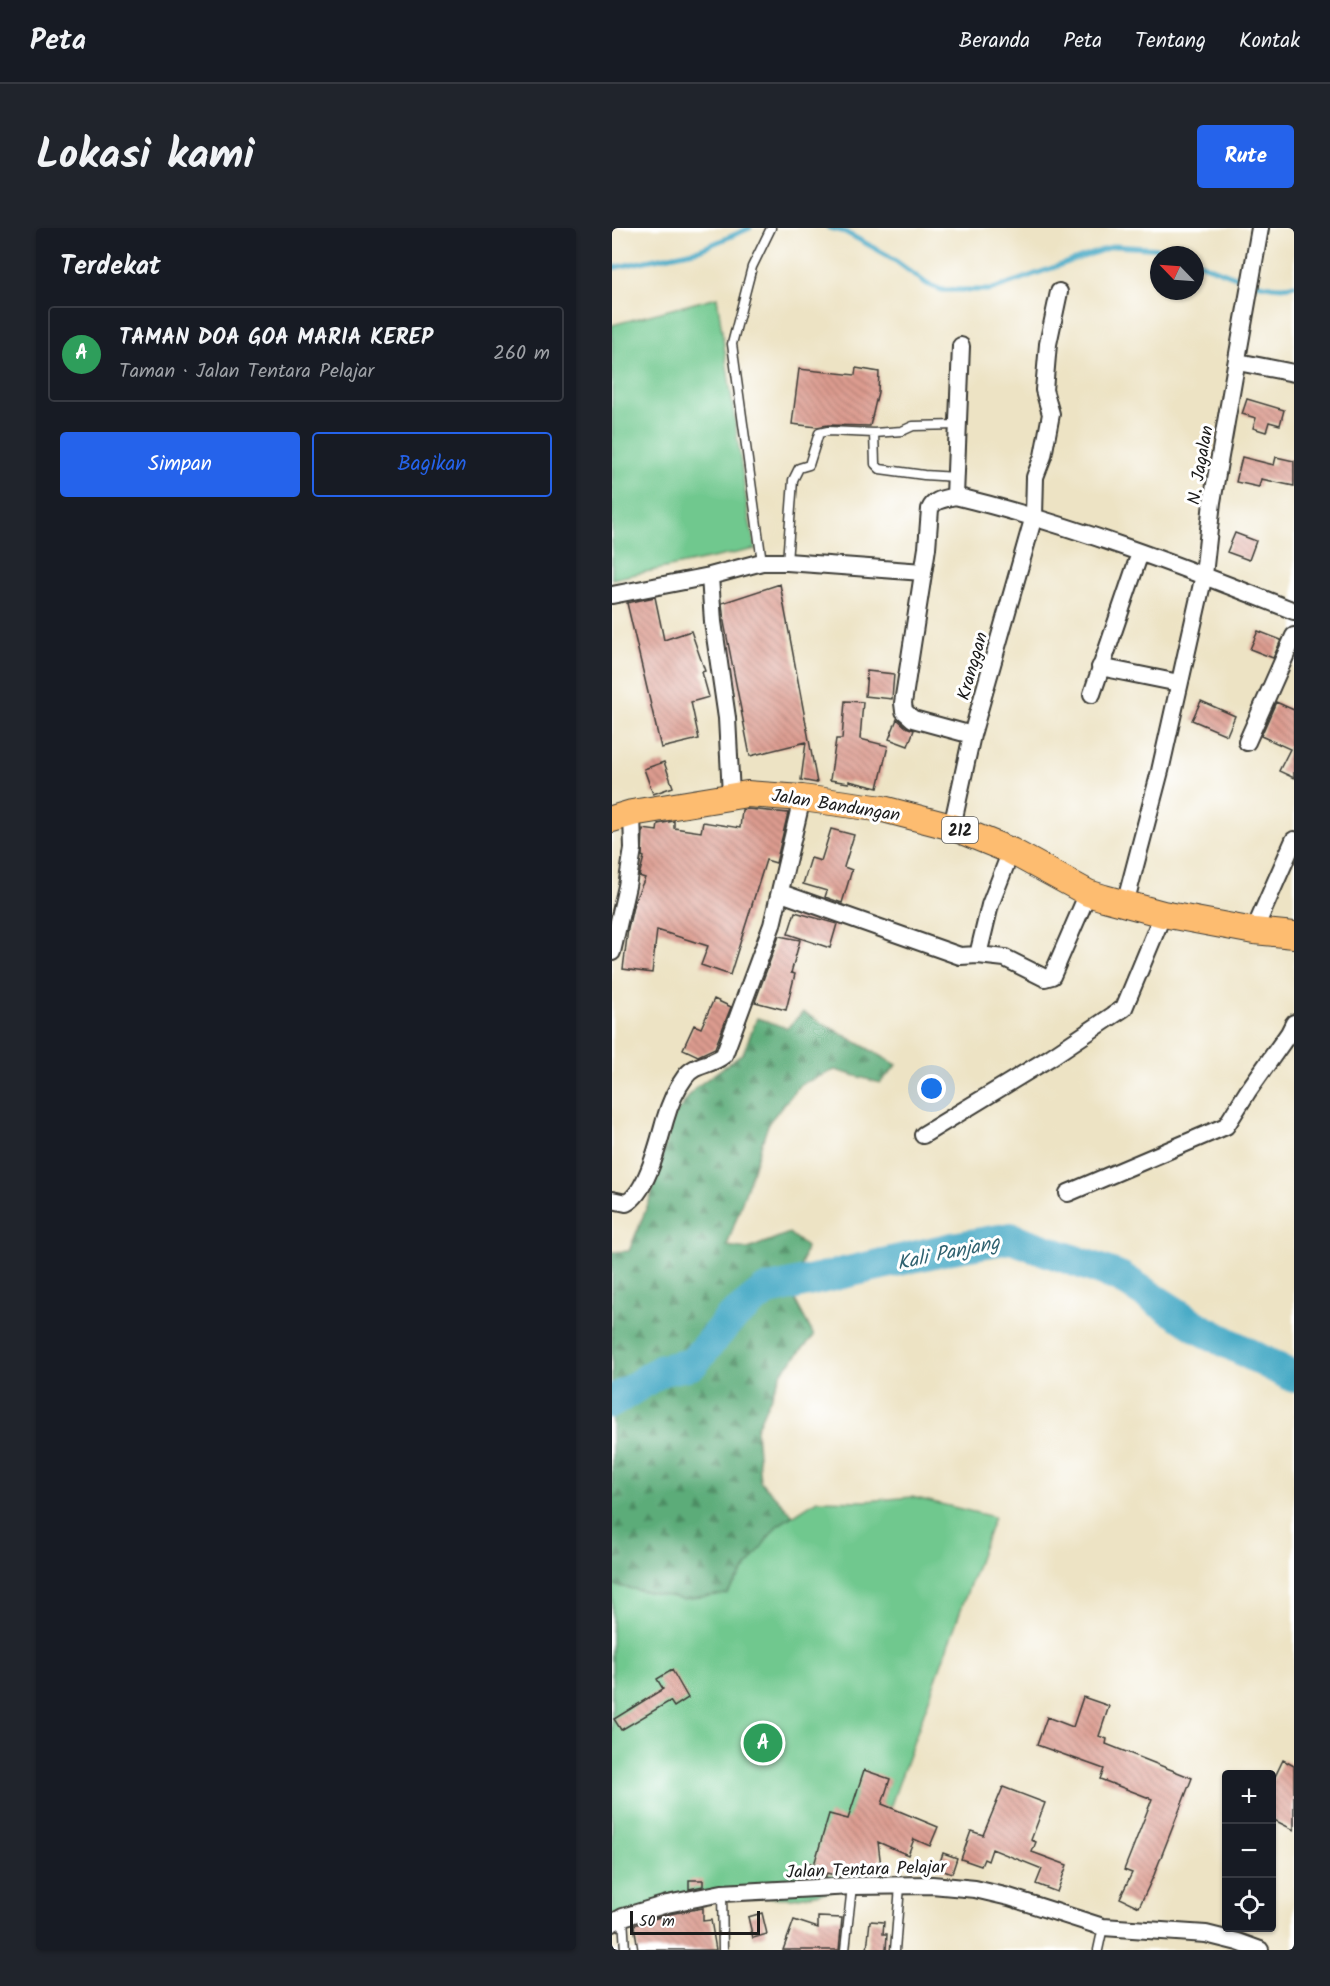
<!DOCTYPE html>
<html lang="id">
<meta charset="utf-8">
<style>
:root{--surface:#171b24;--page:#20242c;--text:#f1f3f6;--muted:#9ea1a6;--line:#363941;--accent:#2563eb}
body{margin:0;font-family:Kalam,sans-serif;background:var(--page);color:var(--text)}
.controls{position:absolute;right:18px;bottom:18px;display:grid;overflow:hidden;border-radius:6px;box-shadow:0 2px 4px #0004}
.controls button{width:54px;height:54px;display:grid;place-items:center;padding:0;border:0;border-bottom:2px solid var(--line);background:var(--surface);color:var(--text);font:30px sans-serif}
.compass{position:absolute;left:538px;top:18px;width:54px;height:54px;border-radius:50%;background:var(--surface);box-shadow:0 2px 4px #0004;rotate:295deg}
.scale{position:absolute;left:18px;bottom:15px;width:130px;box-sizing:border-box;padding-left:6px;border:3px solid #1c1c1c;border-top:0;font-size:16px;line-height:21px;white-space:nowrap;color:#1c1c1c;-webkit-text-stroke:4px #fff;paint-order:stroke}
.you{position:absolute;left:320px;top:861px;width:21px;height:21px;margin:-15px;border:4px solid #fff;border-radius:50%;background:#1a73e8;box-shadow:0 0 0 9px #1a73e833}
.badge{display:grid;place-items:center;width:39px;height:39px;border-radius:50%;background:var(--accent);color:#fff;font-size:20px;font-weight:700}
.pin{position:absolute;translate:-50% -50%;border:3px solid #fff;box-shadow:0 2px 6px #0006}
.list{margin:0;padding:0;list-style:none}
h2{display:flex;justify-content:space-between;align-items:center;height:78px;margin:0;padding:0 24px;font-size:26px}
h2 small{font-size:20px;font-weight:400;color:var(--muted)}
.list li{display:grid;grid-template-columns:39px 1fr auto;gap:18px;align-items:center;box-sizing:border-box;height:96px;margin:0 12px 12px;padding:0 12px;border:2px solid var(--line);border-radius:6px}
.list b{display:block;font-size:22px;white-space:nowrap}
.list p{margin:0;font-size:20px;white-space:nowrap;color:var(--muted)}
.list em{font-size:20px;font-style:normal;color:var(--muted)}
.actions{display:flex;gap:12px;padding:18px 24px}
.actions a{flex:1;padding:14px 0;border:2px solid var(--accent);border-radius:6px;text-align:center;font-size:21px;color:var(--accent)}
.actions .main{background:var(--accent);color:#fff}
.icon{flex:none;width:33px;height:33px;fill:none;stroke:currentColor;stroke-width:2;stroke-linecap:round;stroke-linejoin:round}
.map{position:relative;flex:none;width:682px;height:1722px;overflow:hidden;border-radius:6px}
header{display:flex;align-items:center;gap:36px;box-sizing:border-box;height:84px;padding:0 30px;background:var(--surface);border-bottom:2px solid var(--line)}
header strong{font-size:28px}
nav{display:flex;gap:33px;margin-inline-start:auto;font-size:21px}
.intro{display:flex;align-items:center;justify-content:space-between;box-sizing:border-box;height:144px;padding:0 36px}
h1{margin:0;font-size:42px}
.button{padding:15px 27px;border-radius:6px;background:var(--accent);color:#fff;font-size:21px;font-weight:700}
main{display:flex;gap:36px;padding:0 36px}
aside{flex:1;background:var(--surface);border-radius:6px;box-shadow:0 2px 4px #0004}
.map>svg:first-child{display:block}
.forest{fill:url(#forest-firs);stroke:#3c644a;stroke-width:1.5}
.park{fill:#70c88e;stroke:#467255;stroke-width:1.5}
.lines{fill:none;stroke-linecap:round;stroke-linejoin:round}
.stream{stroke:#45a9c5;stroke-width:5}
.river{stroke:#45a9c5;stroke-width:32}
.building{fill:url(#building-back-hatch)}
.lane-casing{stroke:#3b3a35;stroke-width:11}
.street-casing{stroke:#3b3a35;stroke-width:20}
.primary-casing{stroke:#3b3a35;stroke-width:28}
.lane{stroke:#fff;stroke-width:8}
.street{stroke:#fff;stroke-width:16}
.primary{stroke:#fdbc6f;stroke-width:26}
.labels{text-anchor:middle;stroke-width:6;stroke-linejoin:round;paint-order:stroke}
.shield{fill:#fff;stroke:#606060;stroke-width:1.5}
.shield-label{font-size:16px;font-weight:bold;fill:#1c1c1c}
.street-label{font-size:18px;fill:#1c1c1c;stroke:#fff}
.water-label{font-size:20px;font-style:italic;fill:#306270;stroke:#fff}
</style>
<header>
<strong>Peta</strong>
<nav><a>Beranda</a><a>Peta</a><a>Tentang</a><a>Kontak</a></nav>
</header>
<div class="intro"><h1>Lokasi kami</h1><a class="button">Rute</a></div>
<main>
<aside>
<h2>Terdekat<small></small></h2>
<ul class="list">
<li><span class="badge" style="background:#2e9e5b">A</span><div><b>TAMAN DOA GOA MARIA KEREP</b><p>Taman · Jalan Tentara Pelajar</p></div><em>260 m</em></li>
</ul>
<div class="actions"><a class="main">Simpan</a><a>Bagikan</a></div>
</aside>
<div class="map">
<svg width="682" height="1722" viewBox="0 0 682 1722">
<defs>
<pattern id="forest-firs" width="22" height="20" patternUnits="userSpaceOnUse" patternTransform="scale(1.5)"><rect width="22" height="20" fill="#5cac79"/><path d="M5 1l3.5 6h-7zM16 11l3.5 6h-7z" fill="#4b8b62"/></pattern>
<pattern id="building-back-hatch" width="6" height="6" patternUnits="userSpaceOnUse" patternTransform="scale(1.5)"><rect width="6" height="6" fill="#dc9b8f"/><path d="M-1 5l2 2M0 0l6 6M5-1l2 2" fill="none" stroke="#b27e74"/></pattern>
</defs>
<rect width="100%" height="100%" fill="#fff"/>
<filter id="ink" filterUnits="userSpaceOnUse"><feTurbulence type="fractalNoise" baseFrequency=".0167" numOctaves="2"/><feDisplacementMap in="SourceGraphic" scale="12" xChannelSelector="R" yChannelSelector="G"/><feConvolveMatrix kernelMatrix="1 2 1 2 8 2 1 2 1" color-interpolation-filters="sRGB"/></filter>
<filter id="wash" filterUnits="userSpaceOnUse"><feTurbulence type="fractalNoise" baseFrequency=".008" numOctaves="4" result="noise"/><feDisplacementMap in="SourceGraphic" scale="24" xChannelSelector="R" yChannelSelector="G"/><feGaussianBlur stdDeviation="1.35" result="paint"/><feColorMatrix in="noise" values="0 0 0 0 0 0 0 0 0 0 0 0 0 0 0 0 0 1.4 0 .05"/><feComposite in="paint" operator="in"/></filter>
<g filter="url(#wash)">
<rect width="100%" height="100%" fill="#ede3c4"/>
<!-- forest -->
<path class="forest" d="M 191,784 L 285,837 L 268,855 L 223,842 L 189,856 L 157,894 L 115,1018 L 136,1021 L 177,1005 L 194,1019 L 181,1068 L 202,1108 L 170,1144 L 144,1201 L 148,1253 L 181,1287 L 165,1298 L 116,1366 L 71,1371 L 0,1357 L 0,1024 L 17,1023 L 38,971 L 61,890 L 83,860 L 131,825 L 145,790 L 175,800 Z"/>
<!-- park -->
<path class="park" d="M 105,69 L 137,291 L 144,321 L 0,351 L 0,97 Z
M 300,1269 L 382,1289 L 250,1658 L 181,1670 L 117,1669 L 15,1691 L 0,1698 L 0,1357 L 71,1371 L 115,1366 L 165,1298 L 205,1272 L 254,1273 Z"/>
<g class="lines">
<!-- stream -->
<path class="stream" d="M 217,0 L 233,4 L 277,28 L 315,56 L 330,62 L 378,62 L 502,18 L 551,21 L 567,27
M 583,33 C 605,42 660,66 682,57
M 0,40 L 87,22 L 138,0"/>
<!-- river -->
<path class="river" d="M 0,1174 L 50,1142 L 80,1136 L 116,1093 L 153,1063 L 340,1020 L 399,1010 L 508,1049 L 589,1101 L 682,1149"/>
</g>
<g id="blocks">
<!-- building -->
<path class="building" d="M 244,140 L 267,144 L 266,164 L 258,198 L 216,197 L 205,199 L 180,196 L 187,141 L 243,147 Z
M 635,171 L 672,182 L 668,197 L 657,194 L 654,204 L 641,200 L 644,190 L 630,186 Z
M 630,229 L 662,237 L 664,229 L 682,233 L 682,258 L 649,251 L 647,259 L 624,254 Z
M 623,305 L 644,313 L 637,332 L 615,324 Z
M 168,356 L 197,512 L 205,555 L 189,552 L 194,514 L 138,528 L 112,394 L 110,375 Z
M 43,369 L 52,412 L 79,403 L 93,443 L 90,444 L 97,469 L 79,474 L 87,511 L 49,520 L 15,375 Z
M 646,403 L 669,412 L 661,430 L 638,421 Z
M 255,443 L 282,446 L 280,471 L 253,468 Z
M 233,473 L 251,474 L 248,511 L 276,518 L 266,560 L 237,553 L 237,555 L 218,552 L 224,511 L 230,511 Z
M 589,473 L 623,488 L 615,507 L 580,492 Z
M 664,474 L 682,482 L 682,550 L 667,543 L 678,521 L 649,508 Z
M 285,491 L 294,499 L 302,502 L 296,518 L 277,511 Z
M 52,534 L 61,559 L 41,566 L 32,541 Z
M 135,581 L 176,585 L 164,635 L 154,632 L 118,747 L 89,737 L 96,718 L 45,702 L 40,745 L 11,741 L 16,701 L 22,674 L 33,650 L 27,648 L 32,629 L 30,628 L 31,601 L 45,603 L 46,596 L 62,593 L 62,600 L 89,604 L 91,594 L 128,600 L 130,582 Z
M 219,601 L 242,607 L 232,639 L 240,642 L 230,675 L 213,669 L 215,663 L 191,656 L 199,630 L 209,633 Z
M 183,684 L 225,696 L 218,720 L 176,706 Z
M 167,708 L 188,712 L 179,745 L 183,746 L 174,782 L 143,774 Z
M 102,771 L 119,779 L 103,820 L 86,828 L 71,821 L 82,797 L 89,800 Z
M 60,1442 L 76,1470 L 62,1479 L 58,1473 L 9,1502 L 2,1491 L 51,1461 L 45,1451 Z
M 471,1469 L 497,1478 L 487,1508 L 495,1511 L 494,1516 L 580,1550 L 542,1647 L 527,1679 L 508,1670 L 520,1645 L 512,1642 L 540,1571 L 488,1551 L 492,1541 L 425,1517 L 435,1489 L 461,1499 Z
M 671,1532 L 682,1538 L 682,1602 L 660,1591 L 660,1555 Z
M 252,1542 L 278,1551 L 270,1576 L 326,1599 L 318,1618 L 302,1611 L 296,1627 L 266,1614 L 270,1647 L 227,1648 L 215,1645 L 213,1649 L 194,1650 L 198,1635 L 202,1637 L 217,1586 L 236,1591 Z
M 391,1559 L 433,1575 L 419,1612 L 424,1614 L 420,1624 L 455,1637 L 445,1664 L 424,1656 L 430,1641 L 380,1621 L 376,1633 L 372,1631 L 369,1638 L 349,1631 L 359,1603 L 371,1607 Z
M 331,1625 L 345,1630 L 340,1645 L 326,1640 Z
M 77,1652 L 91,1652 L 91,1658 L 77,1661 Z
M 91,1680 L 91,1693 L 99,1692 L 104,1722 L 26,1722 L 22,1697 L 58,1686 Z
M 150,1685 L 155,1706 L 141,1710 L 136,1689 Z
M 206,1689 L 230,1690 L 227,1722 L 171,1722 L 182,1692 L 206,1700 Z
M 258,1693 L 272,1694 L 271,1706 L 275,1706 L 274,1722 L 255,1722 Z"/>
</g>
</g>
<g filter="url(#ink)">
<use href="#blocks" fill-opacity="0" stroke="#3b3a35" stroke-width="1.5"/>
<g class="lines">
<!-- lane casing -->
<g class="lane-casing">
<path id="lane" d="M 262,205 L 263,236 L 268,241 L 312,247 L 344,249
M 150,334 L 120,116 L 140,39 L 159,0
M 175,334 L 181,252 L 187,240 L 197,237 L 207,205 L 216,203 L 262,205 L 290,203 L 301,198 L 346,197
M 110,1665 L 111,1722
M 11,1689 L 13,1722
M 233,1722 L 240,1658
M 283,1722 L 288,1658
M 486,1722 L 491,1699"/>
</g>
<!-- street casing -->
<g class="street-casing">
<path id="street" d="M 349,118 L 343,268 C 459,296 571,339 682,383
M 626,134 L 682,145
M 343,268 C 333,271 322,271 318,281 L 315,320 L 291,475 L 292,483 L 301,491 L 360,507
M 98,348 L 150,334 L 175,334 L 311,344
M 0,367 L 98,348 L 101,394 L 115,490 L 119,567
M 488,439 L 567,455
M 480,466 L 528,325
M 635,514 L 682,408
M 340,599 L 360,507 L 422,288 L 423,249 L 431,228 L 439,186 L 432,162 L 436,116 L 447,64
M 169,665 L 348,728 L 366,727 L 393,730 L 433,750 L 440,748 L 476,665
M 513,676 L 548,543 L 592,347 L 600,274 L 648,0
M 642,703 L 682,612
M 0,724 L 15,658 L 21,621 L 20,585
M 366,727 L 378,677 L 399,623
M 311,907 L 439,829 L 512,780 L 551,686
M 456,965 L 614,898 L 636,863 L 677,805 L 682,795
M 0,972 L 14,975 C 35,965 47,913 53,892 C 57,878 64,861 73,849 C 83,835 99,838 112,827 L 160,697 L 190,570
M 0,1695 L 11,1689 L 55,1676 L 110,1665 L 240,1658 L 320,1657 L 363,1661 L 397,1669 L 491,1699 L 594,1706 L 626,1714 L 648,1722"/>
</g>
<!-- primary casing -->
<g class="primary-casing">
<path id="primary" d="M 0,591 L 20,585 L 135,566 L 190,570 L 271,581 L 340,599 L 399,623 L 476,665 L 492,670 L 551,686 L 642,703 L 682,707"/>
</g>
<!-- lane -->
<use href="#lane" class="lane"/>
<!-- street -->
<use href="#street" class="street"/>
<!-- primary -->
<use href="#primary" class="primary"/>
</g>
</g>
<g class="labels">
<!-- shield labels -->
<rect class="shield" x="330" y="589" width="36" height="26" rx="4.5"/>
<g class="shield-label">
<text x="348" y="608">212</text>
</g>
<!-- street labels -->
<g class="street-label">
<text transform="translate(588 237) rotate(-80)" y="6">N. Jagalan</text>
<text transform="translate(360 438) rotate(-74)" y="6">Kranggan</text>
<text transform="translate(224 577) rotate(9)" y="6">Jalan Bandungan</text>
<text transform="translate(254 1641) rotate(-2)" y="6">Jalan Tentara Pelajar</text>
</g>
<!-- water labels -->
<g class="water-label">
<text transform="translate(336 1024) rotate(-12)" y="7">Kali Panjang</text>
</g>
</g>
</svg>
<div class="controls">
<button>+</button>
<button>−</button>
<button><svg class="icon" aria-label="locate" viewBox="0 0 24 24"><circle cx="12" cy="12" r="6"/><path d="M12 2v4M12 18v4M2 12h4M18 12h4"/></svg></button>
</div>
<svg class="compass" viewBox="-18 -18 36 36"><path d="M0-13l5 13h-10z" fill="#e53935"/><path d="M0 13l5-13h-10z" fill="#9ea1a6"/></svg>
<div class="scale">50 m</div>
<div class="you"></div>
<div class="pin badge" style="left:151px;top:1515px;background:#2e9e5b">A</div>
</div>
</main>
